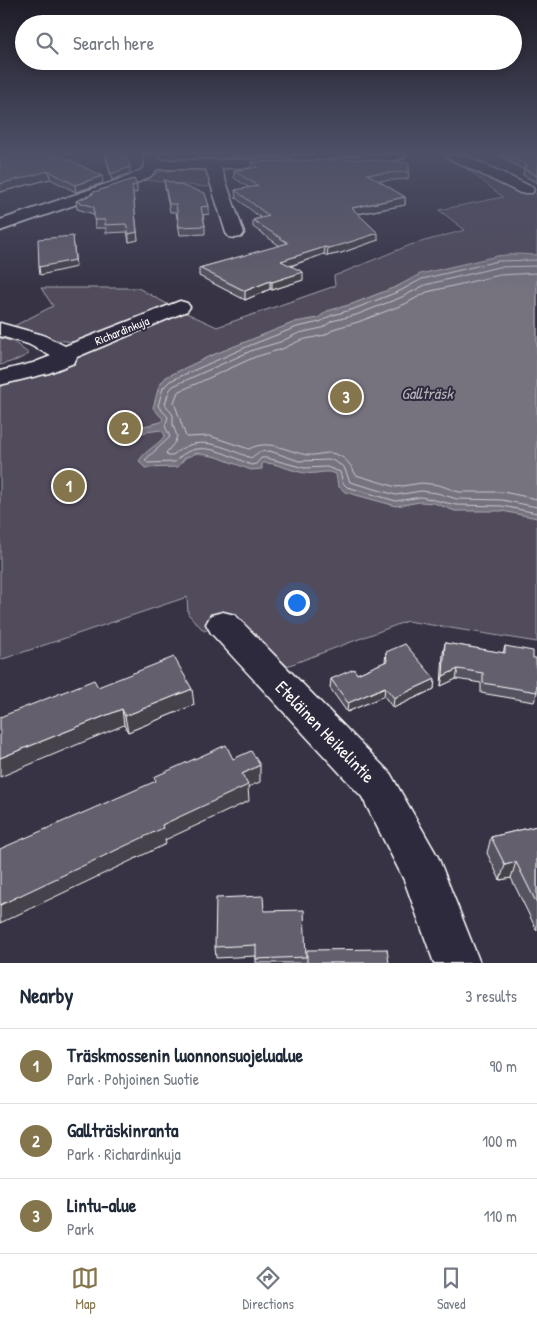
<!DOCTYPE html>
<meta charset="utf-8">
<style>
:root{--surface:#fff;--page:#f6f6f7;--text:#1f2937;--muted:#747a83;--line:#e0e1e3;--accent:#84754c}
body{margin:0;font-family:"Patrick Hand",sans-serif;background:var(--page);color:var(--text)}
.you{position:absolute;left:296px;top:602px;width:18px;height:18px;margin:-12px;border:4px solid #fff;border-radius:50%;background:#1a73e8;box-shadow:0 0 0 8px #1a73e833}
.badge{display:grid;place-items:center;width:32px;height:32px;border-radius:50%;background:var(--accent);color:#fff;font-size:16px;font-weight:700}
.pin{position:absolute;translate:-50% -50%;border:2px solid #fff;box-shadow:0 1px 5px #0006}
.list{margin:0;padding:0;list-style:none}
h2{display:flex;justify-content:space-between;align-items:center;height:65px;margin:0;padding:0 20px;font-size:21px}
h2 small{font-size:16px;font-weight:400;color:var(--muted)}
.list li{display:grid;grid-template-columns:32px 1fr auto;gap:15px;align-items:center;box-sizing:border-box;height:75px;padding:0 20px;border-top:1px solid var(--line)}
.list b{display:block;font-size:19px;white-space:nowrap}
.list p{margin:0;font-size:16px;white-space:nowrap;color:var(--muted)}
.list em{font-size:16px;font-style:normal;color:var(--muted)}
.icon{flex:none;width:28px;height:28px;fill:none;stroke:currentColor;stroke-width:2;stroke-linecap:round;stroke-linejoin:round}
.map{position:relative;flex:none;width:537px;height:963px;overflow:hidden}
.search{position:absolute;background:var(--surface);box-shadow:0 2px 8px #0003;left:15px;right:15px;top:15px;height:55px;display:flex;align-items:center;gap:12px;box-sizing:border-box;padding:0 18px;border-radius:28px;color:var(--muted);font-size:19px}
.sheet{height:290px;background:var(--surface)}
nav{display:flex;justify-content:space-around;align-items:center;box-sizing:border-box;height:70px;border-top:1px solid var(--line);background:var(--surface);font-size:14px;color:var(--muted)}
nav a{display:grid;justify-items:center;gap:2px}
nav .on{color:var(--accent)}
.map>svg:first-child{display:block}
.green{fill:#514c5c;stroke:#a8a6ae}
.water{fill:#76737f;stroke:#adabb2}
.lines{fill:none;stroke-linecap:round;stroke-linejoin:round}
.shore{stroke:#c8c7cc;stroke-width:1}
.minor-casing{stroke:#fff;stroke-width:3}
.minor{fill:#2f2a3d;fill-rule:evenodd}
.wall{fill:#55525e;stroke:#fff}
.shaded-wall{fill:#45424c;stroke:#fff}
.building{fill:#635f6d;stroke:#fff}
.labels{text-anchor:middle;stroke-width:4;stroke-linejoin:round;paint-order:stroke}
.far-street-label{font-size:12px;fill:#fff;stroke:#2f2a3d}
.water-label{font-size:16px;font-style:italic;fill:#b4b2b9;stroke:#2f2a3d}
.near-street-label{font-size:18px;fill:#fff;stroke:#2f2a3d}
</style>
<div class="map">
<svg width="537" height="963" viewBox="0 0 537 963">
<rect width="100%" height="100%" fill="#373345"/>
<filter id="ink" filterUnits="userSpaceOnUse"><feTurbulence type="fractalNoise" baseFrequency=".02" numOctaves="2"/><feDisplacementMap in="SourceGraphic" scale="10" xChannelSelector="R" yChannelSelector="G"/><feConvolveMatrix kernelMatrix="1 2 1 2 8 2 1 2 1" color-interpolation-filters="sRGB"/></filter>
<g filter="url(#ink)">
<!-- green -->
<path class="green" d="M 462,156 L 537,194 L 537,255 L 498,256 L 537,277 L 537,642 L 407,621 L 287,666 L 234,619 L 204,631 L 188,614 L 187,597 L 0,660 L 0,380 L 83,343 L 48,339 L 14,326 L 53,306 L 41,288 L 138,288 L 171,306 L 217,327 L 335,286 L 334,276 L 410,245 L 465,230 L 439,210 L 503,197 L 453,158 Z
M 191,168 L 208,172 L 215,184 L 206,187 L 145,180 L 159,172 Z
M 0,338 L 14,342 L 29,354 L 17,360 L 0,365 Z"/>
<!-- water -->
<path class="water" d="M 517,254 L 537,255 L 537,518 L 502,511 L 455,511 L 434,503 L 420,502 L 396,506 L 345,492 L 338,486 L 336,474 C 326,469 316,475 305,473 C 290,471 276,462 262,463 L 262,469 L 251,470 L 217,457 L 197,453 L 185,458 L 178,467 L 145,468 L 139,461 C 146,449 158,446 165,435 L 161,430 L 125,435 L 123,431 L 133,430 L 140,427 L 161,422 L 163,419 L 153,408 L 159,386 L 166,377 L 210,356 L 295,322 L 318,318 L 327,311 L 352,304 L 398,286 L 420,274 L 497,256 Z"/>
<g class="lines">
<!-- shore -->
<path class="shore" d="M 537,260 L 498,261 L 422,279 L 400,291 L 354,309 L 330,316 L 320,322 L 297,327 L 251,345 L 170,381 L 163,388 L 158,406 L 168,417 L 165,426 L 170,437 L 145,460 L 148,463 L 175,462 C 196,436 226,454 251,465 L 256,464 L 261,458 L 267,458 L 304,468 L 327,467 L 340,472 L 343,483 L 347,487 L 396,501 L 421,497 L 456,505 L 502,506 L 537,513
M 537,266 L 498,267 L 425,285 L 402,297 L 356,315 L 332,321 L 322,328 L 299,333 L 280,342 L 253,350 L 173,386 L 169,391 L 165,404 L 173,415 L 173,425 L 177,436 L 175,442 L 166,453 L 168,456 L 172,456 C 197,432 223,447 251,458 L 259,452 L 270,451 L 299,461 L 332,460 L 344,467 L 350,482 L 396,495 L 421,491 L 437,493 L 457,499 L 502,500 L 537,507
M 537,273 L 500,275 L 427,292 L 405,304 L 358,322 L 336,328 L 325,335 L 301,340 L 282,349 L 255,357 L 178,392 L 174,402 L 186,437 L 210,436 L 249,449 C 269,438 287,452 308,455 C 317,456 327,451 335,454 C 346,457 351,466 356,475 L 396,487 L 422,483 L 439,485 L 459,492 L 503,492 L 537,499"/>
<!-- minor casing -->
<g class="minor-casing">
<path id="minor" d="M 144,155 L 158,155 L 159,160 L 288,159 L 293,160 L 295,163 L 293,166 L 288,167 L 221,168 L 244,233 L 241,237 L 235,238 L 229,237 L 226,233 L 206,169 L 157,169 L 151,176 L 137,183 L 0,231 L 0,220 L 127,177 L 141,170 L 145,165 Z
M 369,155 L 406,155 L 404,158 L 399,159 C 378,163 352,170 331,165 L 329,162 L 331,159 L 336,158 Z
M 446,155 L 465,155 L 532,187 L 534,190 L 532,193 L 520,193 L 448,158 Z
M 180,301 L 187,303 L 190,307 L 187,311 L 77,357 L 74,363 L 49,373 L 0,385 L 0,371 L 33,363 L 51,356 L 28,344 L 0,336 L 0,323 L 43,335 L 65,346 Z
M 223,612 L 235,615 L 390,773 L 438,857 L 480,963 L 434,963 L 404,880 L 362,797 L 211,633 L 206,624 L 211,615 Z"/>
</g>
<!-- minor -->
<use href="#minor" class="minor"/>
</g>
<!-- wall -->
<path class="wall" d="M 0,155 L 103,183 L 76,192 L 50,179 L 0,192 Z
M 105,155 L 126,155 L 130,173 L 112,180 Z
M 230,155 L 311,155 L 232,157 Z
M 499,155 L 537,155 L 537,183 L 523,175 L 524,170 Z
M 251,162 L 409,172 L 408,179 L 378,181 L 405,197 L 405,205 L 358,214 L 378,240 L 341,253 L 327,256 L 324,254 L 291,266 L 303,280 L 272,290 L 270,289 L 245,300 L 199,276 L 199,268 L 280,246 L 253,227 L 253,220 L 261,218 L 236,198 L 235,190 L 250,188 L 234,178 L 234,171 L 251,168 Z
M 134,179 L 137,186 L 137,193 L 133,192 L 138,240 L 129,242 L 127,232 L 106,233 L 106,228 L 95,228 L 94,214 L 77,209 L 76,201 L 91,195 L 91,193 Z
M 164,180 L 209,206 L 209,214 L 203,215 L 205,226 L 205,234 L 180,235 L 176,212 L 170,212 L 165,188 Z
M 445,643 L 503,653 L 505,646 L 533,658 L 537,684 L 537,693 L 534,702 L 481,693 L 481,683 L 456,679 L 441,686 L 443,653 Z
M 386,652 L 435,679 L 434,689 L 393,708 L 384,696 L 347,712 L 330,688 L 331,679 L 357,674 L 385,662 Z
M 98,687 L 194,705 L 128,732 L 124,725 Z
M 537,826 L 537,931 L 511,878 L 500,880 L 487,853 L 491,837 Z
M 264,911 L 306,955 L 389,963 L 306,963 L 306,962 L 306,963 L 256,963 L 256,956 L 216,958 L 215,947 Z"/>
<!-- shaded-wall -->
<path class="shaded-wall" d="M 130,167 L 130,173 L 112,180 L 111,174 Z
M 49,171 L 50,179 L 0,192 L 0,179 Z
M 102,176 L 103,183 L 76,192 L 75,185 Z
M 405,197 L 405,205 L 352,215 L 352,208 Z
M 137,232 L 138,240 L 129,242 L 129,234 Z
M 378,233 L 378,240 L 341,253 L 327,256 L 328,248 Z
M 73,236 L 76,267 L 40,275 L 39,267 Z
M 325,247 L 324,254 L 281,269 L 281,261 Z
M 303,272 L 303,280 L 272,290 L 272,282 Z
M 270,281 L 270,289 L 245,300 L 245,291 Z
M 458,669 L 456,679 L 441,686 L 443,676 Z
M 435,679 L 434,689 L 393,708 L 394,698 Z
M 385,687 L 384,696 L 347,712 L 348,703 Z
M 192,689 L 194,705 L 128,732 L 125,716 Z
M 122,709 L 124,725 L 0,777 L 0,758 Z
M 260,765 L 260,782 L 248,787 L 249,801 L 165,840 L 166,844 L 0,923 L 0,905 L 162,825 L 242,774 Z
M 516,862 L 511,878 L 500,880 L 505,865 Z"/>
<!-- building -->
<path class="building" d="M 0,155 L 36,155 L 38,156 L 38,155 L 60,155 L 102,176 L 75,185 L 49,171 L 0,184 Z
M 106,155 L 126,155 L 130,167 L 111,174 Z
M 510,155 L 537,155 L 537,176 L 524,169 L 526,165 Z
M 366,159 L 409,163 L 409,172 L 367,174 L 405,197 L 352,208 L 378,233 L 341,245 L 328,248 L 325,247 L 281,261 L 303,272 L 272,282 L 270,281 L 245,291 L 199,268 L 288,243 L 253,220 L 269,216 L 235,190 L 258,186 L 234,171 L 258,167 L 251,162 Z
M 134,179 L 137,186 L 132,185 L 137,232 L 129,234 L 126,224 L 105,225 L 105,220 L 94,220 L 94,207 L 76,201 L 93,194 L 91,193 Z
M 164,180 L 205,193 L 209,206 L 201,207 L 205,226 L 179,227 L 176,204 L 169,204 Z
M 73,236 L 75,260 L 39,267 L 38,239 Z
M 445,643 L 505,653 L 505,646 L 533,651 L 533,658 L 536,658 L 537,692 L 483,683 L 483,673 L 458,669 L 443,676 Z
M 405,644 L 435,679 L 394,698 L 385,687 L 348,703 L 331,679 L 354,669 L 357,674 L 387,661 L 386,652 Z
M 174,657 L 192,689 L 125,716 L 122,709 L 0,758 L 0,717 L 94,680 L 98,687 Z
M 226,745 L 233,759 L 251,751 L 260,765 L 242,774 L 248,785 L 162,825 L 163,828 L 0,905 L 0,849 L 156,781 L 154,777 Z
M 537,826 L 537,904 L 516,862 L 505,865 L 491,837 Z
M 263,896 L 264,911 L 304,910 L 306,957 L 256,959 L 256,945 L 215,947 L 216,898 Z
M 387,949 L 389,963 L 307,963 L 307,950 Z"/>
</g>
<!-- sky -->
<linearGradient id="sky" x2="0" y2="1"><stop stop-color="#1e1c26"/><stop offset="0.53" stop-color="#4d5068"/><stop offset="1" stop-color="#4d5068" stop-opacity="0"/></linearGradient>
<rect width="537" height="290" fill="url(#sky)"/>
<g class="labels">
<!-- far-street labels -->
<g class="far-street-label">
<text transform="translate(122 331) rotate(-22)" y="4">Richardinkuja</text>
</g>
<!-- water labels -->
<g class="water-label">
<text x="427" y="399">Gallträsk</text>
</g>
<!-- near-street labels -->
<g class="near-street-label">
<text transform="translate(325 732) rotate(46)" y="6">Eteläinen Heikelintie</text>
</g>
</g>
</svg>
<div class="you"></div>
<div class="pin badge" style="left:69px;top:486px">1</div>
<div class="pin badge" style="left:125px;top:428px">2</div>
<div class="pin badge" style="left:346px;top:397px">3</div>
<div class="search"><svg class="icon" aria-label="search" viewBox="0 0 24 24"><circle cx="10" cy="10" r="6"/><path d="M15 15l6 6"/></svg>Search here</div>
</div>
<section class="sheet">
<h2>Nearby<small>3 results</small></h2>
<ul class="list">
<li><span class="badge">1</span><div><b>Träskmossenin luonnonsuojelualue</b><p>Park · Pohjoinen Suotie</p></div><em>90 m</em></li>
<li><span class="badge">2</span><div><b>Gallträskinranta</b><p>Park · Richardinkuja</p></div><em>100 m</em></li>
<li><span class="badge">3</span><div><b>Lintu-alue</b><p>Park</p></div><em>110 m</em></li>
</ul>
</section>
<nav>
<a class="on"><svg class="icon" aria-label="map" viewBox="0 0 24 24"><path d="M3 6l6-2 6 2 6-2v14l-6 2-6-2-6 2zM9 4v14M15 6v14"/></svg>Map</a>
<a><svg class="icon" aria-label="directions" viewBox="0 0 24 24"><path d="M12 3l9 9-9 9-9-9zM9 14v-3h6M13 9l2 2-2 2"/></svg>Directions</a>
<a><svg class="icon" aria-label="saved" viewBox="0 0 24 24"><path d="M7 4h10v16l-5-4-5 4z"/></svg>Saved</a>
</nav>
